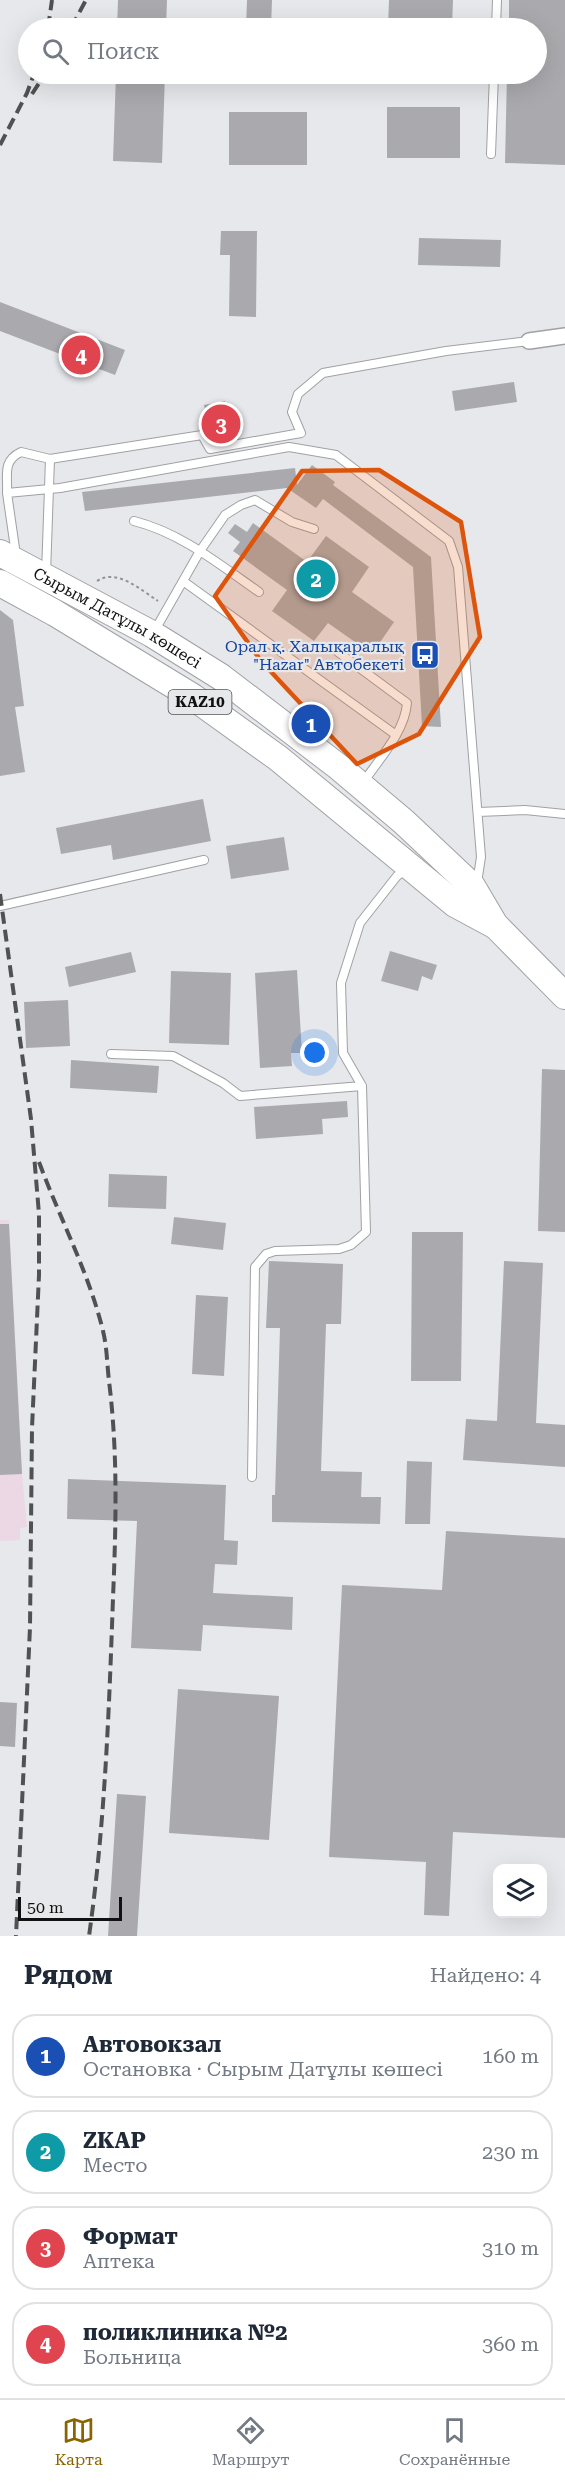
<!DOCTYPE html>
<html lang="ru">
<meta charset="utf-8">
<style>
:root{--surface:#fff;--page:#f6f6f7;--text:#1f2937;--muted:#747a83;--line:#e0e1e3;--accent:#896502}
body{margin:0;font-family:"Roboto Serif",serif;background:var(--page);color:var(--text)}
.controls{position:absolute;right:18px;bottom:18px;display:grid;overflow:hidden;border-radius:12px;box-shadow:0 6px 24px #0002}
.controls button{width:54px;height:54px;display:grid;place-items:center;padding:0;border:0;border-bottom:2px solid var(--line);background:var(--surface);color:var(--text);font:30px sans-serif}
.scale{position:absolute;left:18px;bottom:15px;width:104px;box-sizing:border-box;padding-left:6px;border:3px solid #111112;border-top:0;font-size:16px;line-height:21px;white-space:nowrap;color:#111112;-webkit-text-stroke:4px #e6e8eb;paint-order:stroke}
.you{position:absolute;left:315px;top:1053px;width:21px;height:21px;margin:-15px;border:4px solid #fff;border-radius:50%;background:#1a73e8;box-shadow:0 0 0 9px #1a73e833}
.badge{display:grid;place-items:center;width:39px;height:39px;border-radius:50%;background:var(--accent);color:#fff;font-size:20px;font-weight:700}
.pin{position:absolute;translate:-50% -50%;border:3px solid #fff;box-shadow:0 2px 6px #0006}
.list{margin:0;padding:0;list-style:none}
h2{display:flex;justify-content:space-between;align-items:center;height:78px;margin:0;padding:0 24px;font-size:26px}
h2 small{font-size:20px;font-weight:400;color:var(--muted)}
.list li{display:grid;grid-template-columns:39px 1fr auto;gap:18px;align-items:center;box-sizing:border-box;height:84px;margin:0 12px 12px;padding:0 12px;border:2px solid var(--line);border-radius:24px}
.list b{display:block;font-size:22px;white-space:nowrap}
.list p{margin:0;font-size:20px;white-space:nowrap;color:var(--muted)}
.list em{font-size:20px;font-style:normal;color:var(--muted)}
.icon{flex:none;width:33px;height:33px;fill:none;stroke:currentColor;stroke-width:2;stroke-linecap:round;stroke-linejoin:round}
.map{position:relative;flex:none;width:565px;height:1936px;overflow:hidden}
.search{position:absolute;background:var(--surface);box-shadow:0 6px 24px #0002;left:18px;right:18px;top:18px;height:66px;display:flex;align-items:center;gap:15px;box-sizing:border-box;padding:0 21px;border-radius:33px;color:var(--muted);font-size:22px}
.sheet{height:462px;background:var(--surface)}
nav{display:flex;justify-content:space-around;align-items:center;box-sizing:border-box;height:84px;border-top:2px solid var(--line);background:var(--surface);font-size:16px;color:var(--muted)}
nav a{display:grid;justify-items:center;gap:3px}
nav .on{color:var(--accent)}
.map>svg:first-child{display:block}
.commercial{fill:#ecd7e5}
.building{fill:#aaaaae}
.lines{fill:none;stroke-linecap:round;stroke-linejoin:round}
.service-casing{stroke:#a0a1a4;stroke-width:10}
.minor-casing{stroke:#a0a1a4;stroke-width:18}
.trunk-casing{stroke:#a0a1a4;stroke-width:28}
.path{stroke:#929395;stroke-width:2;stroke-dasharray:3 3;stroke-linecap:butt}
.service{stroke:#fff;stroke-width:8}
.minor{stroke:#fff;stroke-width:15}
.trunk{stroke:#fff;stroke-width:26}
.rail{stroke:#505152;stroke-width:4;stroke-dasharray:12 6;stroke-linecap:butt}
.marked{fill:#dd550c;fill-opacity:0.2;stroke:#dd550c;stroke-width:4.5;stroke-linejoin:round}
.labels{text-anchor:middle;stroke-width:4.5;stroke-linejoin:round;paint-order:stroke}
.shield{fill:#e6e8eb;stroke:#515253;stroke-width:1.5}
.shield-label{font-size:15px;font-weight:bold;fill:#111112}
.street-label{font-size:16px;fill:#111112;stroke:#e6e8eb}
.transit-label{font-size:16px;fill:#164399;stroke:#e6e8eb;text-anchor:end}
</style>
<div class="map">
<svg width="565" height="1936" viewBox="0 0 565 1936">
<rect width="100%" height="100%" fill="#e6e8eb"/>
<!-- commercial -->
<path class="commercial" d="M 0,1220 L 9,1220 L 22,1474 L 27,1527 L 20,1528 L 20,1540 L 0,1541 Z"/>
<!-- building -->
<path class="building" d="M 118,0 L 167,0 L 166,28 L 117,28 Z
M 247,0 L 272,0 L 271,28 L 246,28 Z
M 389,0 L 453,0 L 452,28 L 388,28 Z
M 509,0 L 565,0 L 565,165 L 505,163 L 507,74 L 537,74 L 537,28 L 509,28 Z
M 116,74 L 165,74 L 162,163 L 113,161 Z
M 432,74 L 467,74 L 467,84 L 432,83 Z
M 387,107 L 460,107 L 460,158 L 387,158 Z
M 229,112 L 307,112 L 307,165 L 229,165 Z
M 221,231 L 257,231 L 256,317 L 229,316 L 230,255 L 220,255 Z
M 419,238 L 501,240 L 500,267 L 418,265 Z
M 0,302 L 125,350 L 115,375 L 0,331 Z
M 514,382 L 517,402 L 455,411 L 452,391 Z
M 225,401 L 229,418 L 233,417 L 236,430 L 210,435 L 204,405 Z
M 312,465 L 335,482 L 333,485 L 431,557 L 441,727 L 422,726 L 413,567 L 323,499 L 316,508 L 287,488 L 85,511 L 82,492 L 295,468 L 297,485 Z
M 253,523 L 307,562 L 326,536 L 369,567 L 352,592 L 394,622 L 372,654 L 328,623 L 314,641 L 272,611 L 287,590 L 233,551 L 240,542 L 228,533 L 235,524 L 247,532 Z
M 0,610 L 13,620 L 24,706 L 15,707 L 25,772 L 0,776 Z
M 203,799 L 211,841 L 113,860 L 111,845 L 61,854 L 56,828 Z
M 284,837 L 289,870 L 231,879 L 226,846 Z
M 390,951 L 437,965 L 432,980 L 422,976 L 418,991 L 381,981 Z
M 131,952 L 136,972 L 69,987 L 65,967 Z
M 297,970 L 302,1053 L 291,1053 L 292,1066 L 260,1068 L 255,973 Z
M 171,971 L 231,973 L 229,1045 L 169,1043 Z
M 68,1000 L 70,1046 L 26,1048 L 24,1002 Z
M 71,1060 L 159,1066 L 157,1093 L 70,1088 Z
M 542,1069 L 565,1070 L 565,1232 L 538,1231 Z
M 347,1101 L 348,1117 L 322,1119 L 323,1134 L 256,1139 L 254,1107 Z
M 109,1174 L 167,1176 L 166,1209 L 108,1207 Z
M 174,1217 L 226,1223 L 223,1250 L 171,1244 Z
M 0,1224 L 9,1224 L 22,1474 L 0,1475 Z
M 412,1232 L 463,1232 L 461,1381 L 411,1381 Z
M 269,1261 L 343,1264 L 341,1324 L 326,1324 L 321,1471 L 362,1472 L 361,1497 L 381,1497 L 380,1524 L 272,1522 L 272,1495 L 275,1495 L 280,1328 L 266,1328 Z
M 504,1261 L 543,1263 L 536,1423 L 565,1425 L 565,1467 L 463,1460 L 466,1419 L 497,1421 Z
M 196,1295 L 228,1297 L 224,1376 L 192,1374 Z
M 407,1461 L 432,1462 L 430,1524 L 405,1524 Z
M 68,1479 L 226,1485 L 224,1540 L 238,1541 L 237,1565 L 215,1564 L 213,1593 L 293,1597 L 292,1630 L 203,1625 L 201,1651 L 131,1648 L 137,1521 L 67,1519 Z
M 446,1531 L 565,1538 L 565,1838 L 453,1832 L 449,1916 L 424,1915 L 426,1862 L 329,1857 L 342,1585 L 442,1590 Z
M 178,1689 L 279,1696 L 269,1840 L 169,1833 Z
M 0,1702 L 17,1703 L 15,1747 L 0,1746 Z
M 117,1794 L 146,1796 L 137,1936 L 108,1936 Z"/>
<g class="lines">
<!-- service casing -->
<g class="service-casing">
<path id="service" d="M 496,28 L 497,0
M 491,154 L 494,74
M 7,493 C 8,475 2,461 21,452 L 50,459 L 202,435 L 210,449 L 301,433 L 292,412 L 298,394 L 323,373 L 446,351 L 529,341
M 134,521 C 181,533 219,564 259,592
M 16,555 L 7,493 L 60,488 L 289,447 L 336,455 L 449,541 L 458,567 L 481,857 L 477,883
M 46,574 L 50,459
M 183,581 L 396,735
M 155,630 L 200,551 L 225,515 L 241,505 L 255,500 L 292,522 L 314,529
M 338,652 L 407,703 C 405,732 378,760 363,783
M 478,812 L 525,810 L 565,814
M 0,906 L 204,860
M 111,1054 L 173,1056 L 223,1083 L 240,1096 L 362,1086
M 252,1477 L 255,1267 L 266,1254 L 275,1251 L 339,1249 L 351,1245 L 366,1232 L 362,1086 L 343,1053 L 341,983 L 360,923 L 397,876 L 405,870"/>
</g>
<!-- minor casing -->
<g class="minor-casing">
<path id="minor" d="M 529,341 L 565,336"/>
</g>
<!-- trunk casing -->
<g class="trunk-casing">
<g id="trunk">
<path id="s1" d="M 0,553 L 152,634 L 221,677 L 340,768 L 404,822 L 472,886 L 495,925 L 565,996"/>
<path d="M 0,583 L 55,613 L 193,697 L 278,758 L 455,904 L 494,925"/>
</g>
</g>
<!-- path -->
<path class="path" d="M 97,581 C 117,568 141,590 158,601"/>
<!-- service -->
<use href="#service" class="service"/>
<!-- minor -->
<use href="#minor" class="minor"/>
<!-- trunk -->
<use href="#trunk" class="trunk"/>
<!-- rail -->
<path class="rail" d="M 48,28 L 52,0
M 71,28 L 86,0
M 32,94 L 45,74
M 0,145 L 27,93 L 34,74
M 0,894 L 31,1119 L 39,1214 L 39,1275 L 32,1428 L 30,1627 L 16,1936
M 39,1162 C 60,1219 89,1273 103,1331 C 107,1347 107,1364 109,1381 C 118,1453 116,1525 113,1598 C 109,1711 105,1824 89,1936"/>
</g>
<!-- marked area -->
<path class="marked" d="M 379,470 L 461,522 L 480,637 L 419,734 L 357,764 L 261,661 L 215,596 L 302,471 Z"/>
<!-- icons -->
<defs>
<g id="bus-square" transform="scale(1.5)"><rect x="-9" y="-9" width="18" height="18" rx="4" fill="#1a4fb4" stroke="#e6e8eb"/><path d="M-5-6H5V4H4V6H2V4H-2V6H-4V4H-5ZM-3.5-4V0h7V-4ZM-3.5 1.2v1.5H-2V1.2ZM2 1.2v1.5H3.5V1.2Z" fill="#fff"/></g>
</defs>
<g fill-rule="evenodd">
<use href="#bus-square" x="425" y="655"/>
</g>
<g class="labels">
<!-- shield labels -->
<rect class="shield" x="168.5" y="690" width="63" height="24" rx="4.5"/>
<g class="shield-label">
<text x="200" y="707">KAZ10</text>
</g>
<!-- street labels -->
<g class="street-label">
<text dy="6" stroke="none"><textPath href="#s1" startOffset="134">Сырым Датұлы көшесі</textPath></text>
</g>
<!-- transit labels -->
<g class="transit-label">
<text x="404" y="652">Орал қ. Халықаралық<tspan x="404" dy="18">"Hazar" Автобекеті</tspan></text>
</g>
</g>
</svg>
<div class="controls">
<button><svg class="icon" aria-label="layers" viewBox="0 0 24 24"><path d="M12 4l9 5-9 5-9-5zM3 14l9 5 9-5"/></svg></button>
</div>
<div class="scale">50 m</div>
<div class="you"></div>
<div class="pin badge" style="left:311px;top:724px;background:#1a4fb4">1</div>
<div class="pin badge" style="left:316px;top:579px;background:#0f9aa8">2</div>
<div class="pin badge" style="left:221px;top:424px;background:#e0444e">3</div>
<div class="pin badge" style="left:81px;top:355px;background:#e0444e">4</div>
<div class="search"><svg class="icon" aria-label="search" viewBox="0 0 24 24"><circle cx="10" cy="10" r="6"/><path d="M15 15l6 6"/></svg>Поиск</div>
</div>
<section class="sheet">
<h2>Рядом<small>Найдено: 4</small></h2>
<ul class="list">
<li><span class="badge" style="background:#1a4fb4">1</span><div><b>Автовокзал</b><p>Остановка · Сырым Датұлы көшесі</p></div><em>160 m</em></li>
<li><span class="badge" style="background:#0f9aa8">2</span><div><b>ZKAP</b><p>Место</p></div><em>230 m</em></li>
<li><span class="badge" style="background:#e0444e">3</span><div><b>Формат</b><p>Аптека</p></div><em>310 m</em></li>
<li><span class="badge" style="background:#e0444e">4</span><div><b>поликлиника №2</b><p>Больница</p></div><em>360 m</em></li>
</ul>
</section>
<nav>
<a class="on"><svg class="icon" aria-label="map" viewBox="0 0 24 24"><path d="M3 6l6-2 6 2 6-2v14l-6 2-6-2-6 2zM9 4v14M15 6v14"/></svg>Карта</a>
<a><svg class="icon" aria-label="directions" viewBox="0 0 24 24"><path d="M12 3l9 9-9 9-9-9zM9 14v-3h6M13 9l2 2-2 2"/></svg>Маршрут</a>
<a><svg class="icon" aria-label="saved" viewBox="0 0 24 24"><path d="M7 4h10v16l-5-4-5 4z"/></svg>Сохранённые</a>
</nav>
